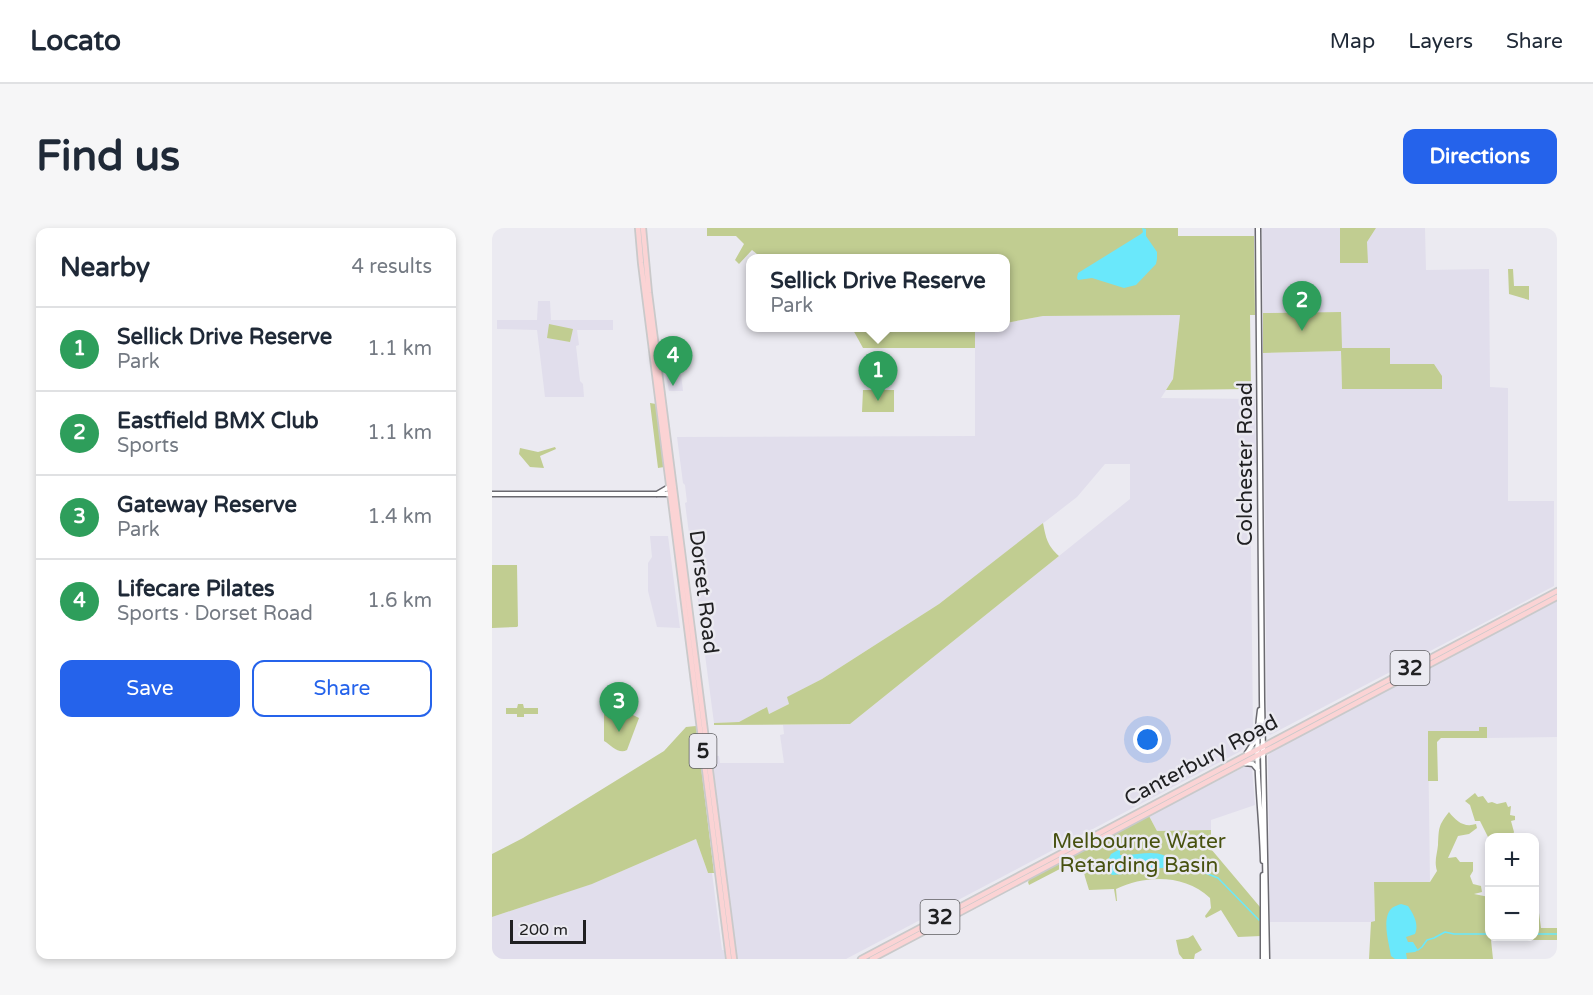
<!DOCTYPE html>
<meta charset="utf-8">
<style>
:root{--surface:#fff;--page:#f6f6f7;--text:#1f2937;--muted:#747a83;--line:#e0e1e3;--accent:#2563eb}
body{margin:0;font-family:"Varela Round",sans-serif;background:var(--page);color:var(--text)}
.controls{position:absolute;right:18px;bottom:18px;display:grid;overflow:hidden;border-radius:12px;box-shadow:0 3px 9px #0003}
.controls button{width:54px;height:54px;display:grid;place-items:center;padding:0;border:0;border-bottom:2px solid var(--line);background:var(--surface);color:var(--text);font:30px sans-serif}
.scale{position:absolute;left:18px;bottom:15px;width:76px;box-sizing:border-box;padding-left:6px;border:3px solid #202022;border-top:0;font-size:16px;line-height:21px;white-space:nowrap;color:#202022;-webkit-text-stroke:4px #ebeaf1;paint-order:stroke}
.you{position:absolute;left:656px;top:512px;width:21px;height:21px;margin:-15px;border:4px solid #fff;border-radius:50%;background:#1a73e8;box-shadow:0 0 0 9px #1a73e833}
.badge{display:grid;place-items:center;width:39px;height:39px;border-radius:50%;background:var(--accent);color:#fff;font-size:20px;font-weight:700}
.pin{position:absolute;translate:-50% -50px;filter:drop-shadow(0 2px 3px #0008)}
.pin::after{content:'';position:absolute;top:32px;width:21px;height:18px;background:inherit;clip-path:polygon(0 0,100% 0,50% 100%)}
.popup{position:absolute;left:254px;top:26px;width:264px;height:78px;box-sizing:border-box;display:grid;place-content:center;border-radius:12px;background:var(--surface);filter:drop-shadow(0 2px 4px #0005);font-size:20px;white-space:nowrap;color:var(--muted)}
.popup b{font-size:22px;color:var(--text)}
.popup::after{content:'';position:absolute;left:50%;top:100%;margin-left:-12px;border:12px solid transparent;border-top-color:var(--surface)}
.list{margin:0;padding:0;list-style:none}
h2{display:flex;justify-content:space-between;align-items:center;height:78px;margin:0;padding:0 24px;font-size:26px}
h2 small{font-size:20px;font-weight:400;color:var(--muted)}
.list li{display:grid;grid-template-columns:39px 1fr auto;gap:18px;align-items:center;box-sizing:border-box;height:84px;padding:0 24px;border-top:2px solid var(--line)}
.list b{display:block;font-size:22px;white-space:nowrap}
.list p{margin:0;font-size:20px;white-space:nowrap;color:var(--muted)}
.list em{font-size:20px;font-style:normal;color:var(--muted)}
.actions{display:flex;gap:12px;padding:18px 24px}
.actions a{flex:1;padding:14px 0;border:2px solid var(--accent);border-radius:12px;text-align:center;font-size:21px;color:var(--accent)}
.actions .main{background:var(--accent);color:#fff}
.map{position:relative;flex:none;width:1065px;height:731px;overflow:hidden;border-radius:12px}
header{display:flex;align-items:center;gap:36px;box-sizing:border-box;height:84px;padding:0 30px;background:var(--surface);border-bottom:2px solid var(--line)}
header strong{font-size:28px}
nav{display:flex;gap:33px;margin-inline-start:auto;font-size:21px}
.intro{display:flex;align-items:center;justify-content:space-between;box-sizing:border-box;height:144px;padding:0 36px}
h1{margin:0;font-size:42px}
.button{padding:15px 27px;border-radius:12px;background:var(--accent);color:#fff;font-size:21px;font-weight:700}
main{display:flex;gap:36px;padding:0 36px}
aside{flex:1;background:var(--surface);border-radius:12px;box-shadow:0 3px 9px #0003}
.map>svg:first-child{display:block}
.built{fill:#e1deec}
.green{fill:#c1cd91}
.water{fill:#6ae8fb}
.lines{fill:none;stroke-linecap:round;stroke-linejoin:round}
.stream{stroke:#6ae8fb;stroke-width:1.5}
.secondary-casing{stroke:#6b6a70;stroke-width:7}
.primary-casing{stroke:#c9c9ca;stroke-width:8}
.secondary{stroke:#fff;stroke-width:4}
.primary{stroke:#fbd3d4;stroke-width:4.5}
.labels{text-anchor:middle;stroke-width:5;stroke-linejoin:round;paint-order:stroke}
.shield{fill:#ebeaf1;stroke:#5d5d60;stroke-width:1.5}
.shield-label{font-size:20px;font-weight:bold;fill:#202022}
.street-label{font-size:21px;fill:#202022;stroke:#ebeaf1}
.park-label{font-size:21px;fill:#47510f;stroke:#ebeaf1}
</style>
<header>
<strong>Locato</strong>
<nav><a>Map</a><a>Layers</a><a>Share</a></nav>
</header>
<div class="intro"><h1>Find us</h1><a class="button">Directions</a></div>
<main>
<aside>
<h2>Nearby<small>4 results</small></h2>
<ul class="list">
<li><span class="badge" style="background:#2e9e5b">1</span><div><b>Sellick Drive Reserve</b><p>Park</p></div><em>1.1 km</em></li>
<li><span class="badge" style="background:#2e9e5b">2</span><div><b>Eastfield BMX Club</b><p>Sports</p></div><em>1.1 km</em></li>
<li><span class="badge" style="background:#2e9e5b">3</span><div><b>Gateway Reserve</b><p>Park</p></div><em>1.4 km</em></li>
<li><span class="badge" style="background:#2e9e5b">4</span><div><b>Lifecare Pilates</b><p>Sports · Dorset Road</p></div><em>1.6 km</em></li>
</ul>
<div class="actions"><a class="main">Save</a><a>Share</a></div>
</aside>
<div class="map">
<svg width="1065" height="731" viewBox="0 0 1065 731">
<rect width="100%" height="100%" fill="#ebeaf1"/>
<!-- built -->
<path class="built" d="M 770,0 L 848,0 L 849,35 L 875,14 L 884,0 L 933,0 L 934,42 L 997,41 L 998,159 L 1016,160 L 1016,273 L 1062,273 L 1062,358 L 778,507 L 775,504 L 771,125 L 849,123 L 850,161 L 942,136 L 898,136 L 898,120 L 849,121 L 849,84 L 771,85 Z
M 46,73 L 58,73 L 59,92 L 121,92 L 121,102 L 85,102 L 87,117 L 84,118 L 88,153 L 91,156 L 92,169 L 53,169 L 45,102 L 5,101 L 5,92 L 45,92 Z
M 688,87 L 681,151 L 669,170 L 763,171 L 764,235 L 758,235 L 761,503 L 756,516 L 747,524 L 354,731 L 245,731 L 219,527 L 227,528 L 228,535 L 292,535 L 288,507 L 292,506 L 291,497 L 358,496 L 638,271 L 638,236 L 613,236 L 585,269 L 447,376 L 330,451 L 296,469 L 297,476 L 277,486 L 275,480 L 247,494 L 222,495 L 193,275 L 195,274 L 193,257 L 191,255 L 185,209 L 483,208 L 483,102 L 494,100 L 514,100 L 514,95 L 551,88 Z
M 174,146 L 189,146 L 191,163 L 177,163 Z
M 158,308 L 176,308 L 188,400 L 165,399 L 156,363 L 156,335 L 160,329 Z
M 1065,373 L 1065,509 L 995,510 L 995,503 L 936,503 L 938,654 L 882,654 L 883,694 L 778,694 L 776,528 L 779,524 Z
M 754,538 L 757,538 L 760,540 L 763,577 L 719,592 L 719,602 L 665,603 L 657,588 Z
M 204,611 L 216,645 L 220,645 L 230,722 L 232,722 L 233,731 L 0,731 L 0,689 L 102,655 Z"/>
<!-- green -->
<path class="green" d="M 215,0 L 686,0 L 686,8 L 762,8 L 763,87 L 758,87 L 759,161 L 674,162 L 681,151 L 688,87 L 551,88 L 514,95 L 514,30 L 270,30 L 260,22 L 247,36 L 243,32 L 252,16 L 244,8 L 215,8 Z
M 848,0 L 884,0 L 875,14 L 876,35 L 848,35 Z
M 1016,41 L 1021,41 L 1022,58 L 1037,58 L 1037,72 L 1017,66 Z
M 849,84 L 850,120 L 898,120 L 898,136 L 942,136 L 950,148 L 950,161 L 850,161 L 849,123 L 771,125 L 771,85 Z
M 57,96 L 81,101 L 78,114 L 55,110 Z
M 360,100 L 494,100 L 483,102 L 483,120 L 371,120 Z
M 385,144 L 391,144 L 392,162 L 402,162 L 402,184 L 370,184 L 371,162 L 384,162 Z
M 158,175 L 164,176 L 172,239 L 166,240 Z
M 63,219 L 64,221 L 48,228 L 52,240 L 38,239 L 27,226 L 28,220 L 46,224 Z
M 551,295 C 554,310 555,317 567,328 L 358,496 L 222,497 L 222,495 L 247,494 L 275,479 L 277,486 L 297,476 L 295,469 L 330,451 L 447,376 Z
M 0,337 L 25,337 L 26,398 L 25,399 L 0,400 Z
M 26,476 L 31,476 L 32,480 L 46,480 L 46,486 L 32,486 L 32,489 L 25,489 L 25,486 L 14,486 L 14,480 L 25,480 Z
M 112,485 L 139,486 L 147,490 L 135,522 C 127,527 119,517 112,513 Z
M 204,498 L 222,645 L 216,645 L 204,611 L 100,656 L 0,689 L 0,626 L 31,610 L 172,523 L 194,499 Z
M 987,499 L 995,499 L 995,510 L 949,510 L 945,514 L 946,553 L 936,553 L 936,503 L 987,503 Z
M 983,565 L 986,569 L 991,568 L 996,575 L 1000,574 L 1005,576 L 1014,574 L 1016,579 L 1019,578 L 1018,587 L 1023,588 L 1023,592 L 1019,593 L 1022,604 L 1020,609 L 998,610 L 997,611 L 988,593 L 983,593 L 978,577 L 973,573 Z
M 957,584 C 964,593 972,600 984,596 L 985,600 L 977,606 L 966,608 L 956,630 L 964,629 L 968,634 L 981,634 L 981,643 L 978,648 L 981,656 L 989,658 L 990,664 L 982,666 L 997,669 L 998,708 L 1042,708 L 1043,677 L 1046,677 L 1049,700 L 1065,700 L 1065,712 L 999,712 L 1001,731 L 877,731 L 879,694 L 883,693 L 882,654 L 938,654 L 945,643 C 942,633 945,627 946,617 C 947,600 946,598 957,584 Z
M 657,588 L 665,603 L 719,602 L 719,621 L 768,679 L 769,708 L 746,709 L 729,682 L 714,690 L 713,688 L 719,680 L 718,670 C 692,646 654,647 624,661 L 625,673 L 624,673 L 622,661 L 597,662 L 593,649 L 589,630 L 537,657 L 536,654 L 538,651 Z
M 701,707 L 710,722 L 703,726 L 702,731 L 691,731 L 687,726 L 684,712 L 696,710 Z"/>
<!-- water -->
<path class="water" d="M 650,0 L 654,1 L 654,8 L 665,24 L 665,31 L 664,36 L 644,57 L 632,60 L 600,50 L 586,52 L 585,50 L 586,45 L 649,6 L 651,4 Z
M 628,621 L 628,627 C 651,628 669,617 687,639 L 652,641 L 646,638 L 644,634 L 634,634 L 634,643 L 631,646 L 620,647 L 616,643 L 616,632 L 619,626 Z
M 909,676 L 916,678 C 922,687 927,696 923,706 L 914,709 L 916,714 L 921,714 L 926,722 L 923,724 L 914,725 L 915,731 L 903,731 L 899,728 C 897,715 889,690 900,680 C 901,679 908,676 909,676 Z"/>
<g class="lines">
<!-- stream -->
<path class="stream" d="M 687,639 L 706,642 L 726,650 L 767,692
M 1042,706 L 1065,706
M 926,722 L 930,719 L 935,712 L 942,710 L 953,704 L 962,706 L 998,706"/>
<!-- secondary casing -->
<g class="secondary-casing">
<path id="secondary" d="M 766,0 L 770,472 L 775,731
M 0,266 L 178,266
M 165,266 L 177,259
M 768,482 C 761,532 770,583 771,633
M 755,525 L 764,511
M 752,535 L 761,536 L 766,542
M 771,647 L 771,731"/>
</g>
<!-- primary casing -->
<g class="primary-casing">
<path id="primary" d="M 146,0 L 149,35 L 237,731
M 151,0 L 157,65 L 242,731
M 369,731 L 1065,363
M 380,731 L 1065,369"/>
</g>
<!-- secondary -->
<use href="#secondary" class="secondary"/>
<!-- primary -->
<use href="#primary" class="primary"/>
</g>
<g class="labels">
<!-- shield labels -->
<g class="shield">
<rect x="898.5" y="423" width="39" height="34" rx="4.5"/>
<rect x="197.5" y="506" width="27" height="34" rx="4.5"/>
<rect x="428.5" y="672" width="39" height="34" rx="4.5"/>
</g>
<g class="shield-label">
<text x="918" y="447">32</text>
<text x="211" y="530">5</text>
<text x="448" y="696">32</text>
</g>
<!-- street labels -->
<g class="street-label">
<text transform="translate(753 236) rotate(-90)" y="7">Colchester Road</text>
<text transform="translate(212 364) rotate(83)" y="7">Dorset Road</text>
<text transform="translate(709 532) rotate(-28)" y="7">Canterbury Road</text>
</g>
<!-- park labels -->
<g class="park-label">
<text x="647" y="620">Melbourne Water<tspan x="647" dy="24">Retarding Basin</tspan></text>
</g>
</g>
</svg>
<div class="controls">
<button>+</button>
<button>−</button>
</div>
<div class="scale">200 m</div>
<div class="you"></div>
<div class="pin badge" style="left:386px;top:173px;background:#2e9e5b">1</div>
<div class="popup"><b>Sellick Drive Reserve</b>Park</div>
<div class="pin badge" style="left:810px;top:103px;background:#2e9e5b">2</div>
<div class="pin badge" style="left:127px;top:504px;background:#2e9e5b">3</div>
<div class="pin badge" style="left:181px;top:158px;background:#2e9e5b">4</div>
</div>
</main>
